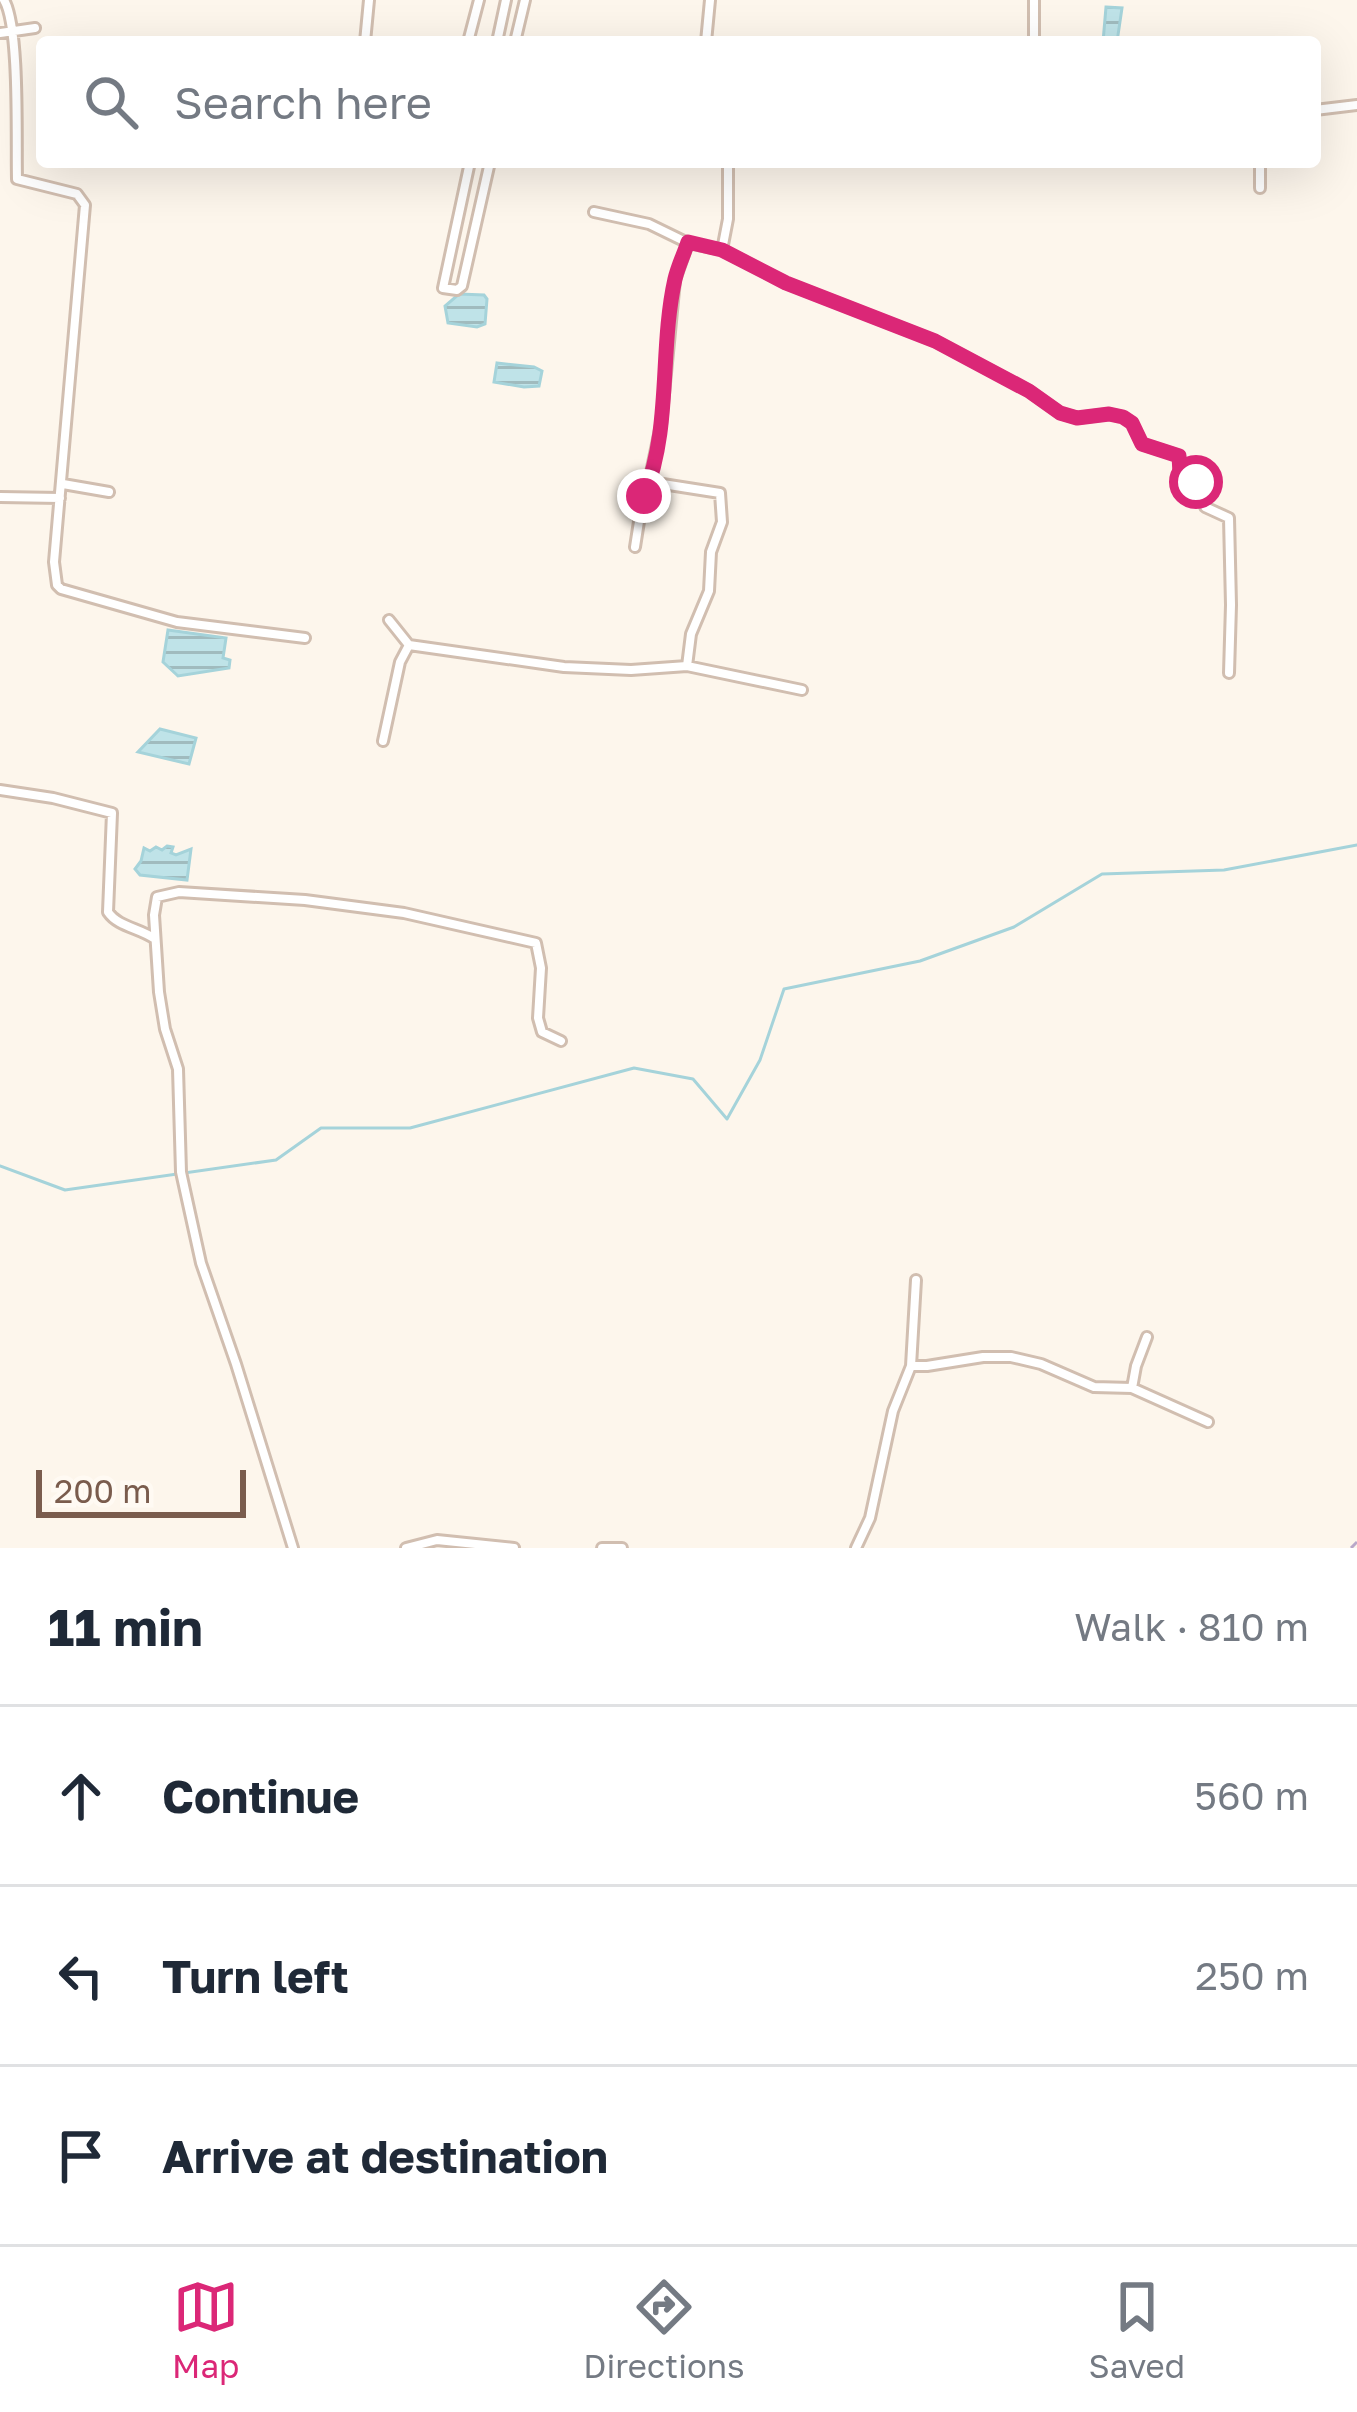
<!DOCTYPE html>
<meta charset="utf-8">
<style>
:root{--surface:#fff;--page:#f6f6f7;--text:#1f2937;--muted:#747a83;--line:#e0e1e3;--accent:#db2777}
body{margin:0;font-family:"Golos Text",sans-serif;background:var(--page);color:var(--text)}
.scale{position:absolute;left:36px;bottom:30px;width:210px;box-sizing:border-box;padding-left:12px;border:6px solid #7a5c4d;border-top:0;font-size:33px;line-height:42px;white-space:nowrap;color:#7a5c4d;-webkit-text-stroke:9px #fffaf3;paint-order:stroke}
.stop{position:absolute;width:36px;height:36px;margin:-27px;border:9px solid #db2777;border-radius:50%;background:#fff}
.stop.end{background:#db2777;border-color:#fff;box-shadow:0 3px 12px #0008}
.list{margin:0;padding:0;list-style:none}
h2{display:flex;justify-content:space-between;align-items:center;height:156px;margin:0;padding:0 48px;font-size:51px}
h2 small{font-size:39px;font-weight:400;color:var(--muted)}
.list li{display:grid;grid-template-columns:78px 1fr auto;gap:36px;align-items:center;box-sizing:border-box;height:180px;padding:0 48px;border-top:3px solid var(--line)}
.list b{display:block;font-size:45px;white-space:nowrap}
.list em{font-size:39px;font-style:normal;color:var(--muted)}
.icon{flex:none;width:66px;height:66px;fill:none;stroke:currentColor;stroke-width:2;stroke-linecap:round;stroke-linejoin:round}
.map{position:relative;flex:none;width:1357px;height:1548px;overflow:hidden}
.search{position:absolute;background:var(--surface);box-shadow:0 12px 48px #0002;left:36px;right:36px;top:36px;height:132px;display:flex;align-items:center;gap:30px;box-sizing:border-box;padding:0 42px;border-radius:12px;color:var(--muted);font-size:45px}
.sheet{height:696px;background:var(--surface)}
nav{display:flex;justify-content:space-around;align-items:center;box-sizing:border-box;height:168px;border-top:3px solid var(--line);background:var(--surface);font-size:33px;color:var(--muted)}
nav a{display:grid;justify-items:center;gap:6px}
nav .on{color:var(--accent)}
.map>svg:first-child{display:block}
.water{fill:url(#water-rules);stroke:#a5d3da;stroke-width:3}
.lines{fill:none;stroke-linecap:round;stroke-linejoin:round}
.stream{stroke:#a5d3da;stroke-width:3}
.street-casing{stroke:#d1beb0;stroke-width:14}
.street{stroke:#fff;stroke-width:8}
.rail{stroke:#b9a8c9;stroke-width:3;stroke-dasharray:18 12;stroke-linecap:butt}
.route{stroke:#db2777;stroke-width:15}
</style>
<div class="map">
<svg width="1357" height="1548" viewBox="0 0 1357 1548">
<defs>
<pattern id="water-rules" width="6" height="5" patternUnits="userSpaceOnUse" patternTransform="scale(3)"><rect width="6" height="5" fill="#bfe3e8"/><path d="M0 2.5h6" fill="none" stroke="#a0bbbe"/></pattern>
</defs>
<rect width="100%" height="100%" fill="#fdf6ec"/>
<!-- water -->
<path class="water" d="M 1106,7 L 1122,8 L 1117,42 L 1103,42 Z
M 459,294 L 484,295 L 487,299 L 485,324 L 477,327 L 448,323 L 445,306 Z
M 497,363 L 534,367 L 542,371 L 539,386 L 524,387 L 494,382 Z
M 168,630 L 226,638 L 223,658 L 230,660 L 229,668 L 178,676 L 163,662 Z
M 160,729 L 196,738 L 189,764 L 138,752 Z
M 167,846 L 173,847 L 171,853 L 176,855 L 191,849 L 187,880 L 140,875 L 135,869 L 141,861 L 144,848 L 150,851 L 156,847 L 162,850 Z"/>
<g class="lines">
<!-- stream -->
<path class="stream" d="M 0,1166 L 65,1190 L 276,1160 L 321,1128 L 410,1128 L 634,1068 L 693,1079 L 727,1119 L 760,1060 L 784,989 L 920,961 L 1014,927 L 1102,874 L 1224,870 L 1357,845"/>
<!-- street casing -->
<g class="street-casing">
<path id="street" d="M 4,0 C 20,27 16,141 17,179 L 77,194 L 85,205 L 54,562 L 57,585 L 61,589 L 177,622 L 305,638
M 0,33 L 35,28
M 365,42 L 369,0
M 468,42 L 479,0
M 497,42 L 506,0
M 515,42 L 525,0
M 706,42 L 710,0
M 1034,42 L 1034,0
M 1315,110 L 1357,105
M 470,162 L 443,288 L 457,290 L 462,286 L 490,162
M 1260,162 L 1260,188
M 594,212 L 649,224 L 688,243 L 722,250 L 786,283 L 935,341 L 1029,391 L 1060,413 L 1077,418 L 1109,414 L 1123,417 L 1132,423 L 1142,444 L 1179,456 L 1180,473 L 1200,486 L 1205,507 L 1229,518 L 1231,605 L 1229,673
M 722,250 L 728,219 L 728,162
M 650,482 L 720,493 L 722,522 L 711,552 L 709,591 L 691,634 L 687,666
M 63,484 L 109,492
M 0,497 L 60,498
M 635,547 L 643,496 L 649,482 L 661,425 L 675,280 L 688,243
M 389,620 L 409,645 L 564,667 L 631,670 L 687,666 L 802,690
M 383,741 L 400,662 L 409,645
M 0,790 L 53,798 L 112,813 L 108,912 C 118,927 140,928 155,939
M 911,1366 L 927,1366 L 983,1357 L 1011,1357 L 1041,1364 L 1094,1387 L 1132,1388 L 1208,1422
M 1132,1388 L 1136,1366 L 1147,1337
M 293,1548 L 236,1364 L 201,1263 L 181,1172 L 178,1069 L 165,1029 L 159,992 L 154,915 L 157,897 L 179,892 L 305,900 L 404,913 L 536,943 L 541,968 L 538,1018 L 542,1032 L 561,1041
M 406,1548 L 437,1540 L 514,1548
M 602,1548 L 622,1548
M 856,1548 L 870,1518 L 893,1411 L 911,1366 L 916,1280"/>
</g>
<!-- street -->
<use href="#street" class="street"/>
<!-- rail -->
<path class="rail" d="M 1351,1548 L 1357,1542"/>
</g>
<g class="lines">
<!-- route -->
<path class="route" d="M 644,496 C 672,427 659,350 675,279 C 678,266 684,254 688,242 L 722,250 L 786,283 L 935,341 L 1029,391 L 1060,413 L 1077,418 L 1109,414 L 1123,417 L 1132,423 L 1142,444 L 1179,456 L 1180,473 L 1196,482"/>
</g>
</svg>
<div class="scale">200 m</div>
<div class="stop" style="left:1196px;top:482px"></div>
<div class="stop end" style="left:644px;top:496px"></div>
<div class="search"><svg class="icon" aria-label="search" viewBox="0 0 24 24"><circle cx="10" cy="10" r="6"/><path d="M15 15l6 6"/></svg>Search here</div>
</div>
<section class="sheet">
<h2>11 min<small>Walk · 810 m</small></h2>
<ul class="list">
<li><svg class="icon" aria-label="ahead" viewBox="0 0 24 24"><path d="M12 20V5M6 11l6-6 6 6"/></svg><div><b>Continue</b></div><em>560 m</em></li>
<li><svg class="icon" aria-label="left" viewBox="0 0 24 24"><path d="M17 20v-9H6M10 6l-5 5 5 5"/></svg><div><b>Turn left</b></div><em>250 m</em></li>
<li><svg class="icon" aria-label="arrive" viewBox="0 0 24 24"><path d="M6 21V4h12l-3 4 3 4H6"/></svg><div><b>Arrive at destination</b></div></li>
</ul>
</section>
<nav>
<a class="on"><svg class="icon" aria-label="map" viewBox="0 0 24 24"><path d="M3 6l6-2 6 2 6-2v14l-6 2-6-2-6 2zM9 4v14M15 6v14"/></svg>Map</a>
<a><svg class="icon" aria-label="directions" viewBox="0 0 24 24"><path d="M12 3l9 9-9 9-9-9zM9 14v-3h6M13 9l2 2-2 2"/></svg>Directions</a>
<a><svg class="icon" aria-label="saved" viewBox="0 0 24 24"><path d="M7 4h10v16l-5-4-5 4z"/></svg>Saved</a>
</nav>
